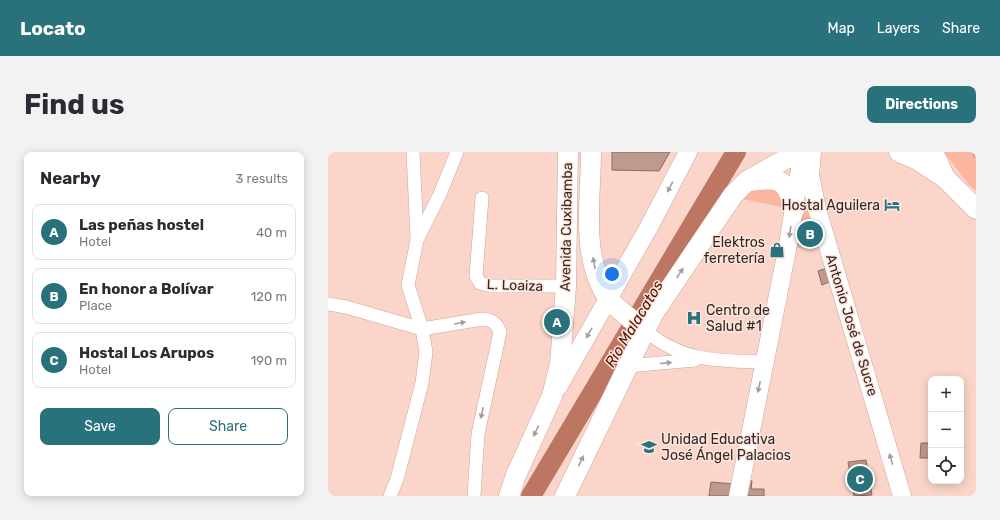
<!DOCTYPE html>
<meta charset="utf-8">
<style>
:root{--surface:#fff;--page:#f2f2f3;--text:#2b2b33;--muted:#7c7c81;--line:#e1e1e2;--accent:#29727b}
body{margin:0;font-family:Rubik,sans-serif;background:var(--page);color:var(--text)}
.controls{position:absolute;right:12px;bottom:12px;display:grid;overflow:hidden;border-radius:8px;box-shadow:0 2px 10px #0003}
.controls button{width:36px;height:36px;display:grid;place-items:center;padding:0;border:0;border-bottom:1px solid var(--line);background:var(--surface);color:var(--text);font:20px sans-serif}
.you{position:absolute;left:284px;top:122px;width:14px;height:14px;margin:-10px;border:3px solid #fff;border-radius:50%;background:#1a73e8;box-shadow:0 0 0 6px #1a73e833}
.badge{display:grid;place-items:center;width:26px;height:26px;border-radius:50%;background:var(--accent);color:#fff;font-size:13px;font-weight:700}
.pin{position:absolute;translate:-50% -50%;border:2px solid #fff;box-shadow:0 1px 4px #0006}
.list{margin:0;padding:0;list-style:none}
h2{display:flex;justify-content:space-between;align-items:center;height:52px;margin:0;padding:0 16px;font-size:17px}
h2 small{font-size:13px;font-weight:400;color:var(--muted)}
.list li{display:grid;grid-template-columns:26px 1fr auto;gap:12px;align-items:center;box-sizing:border-box;height:56px;margin:0 8px 8px;padding:0 8px;border:1px solid var(--line);border-radius:8px}
.list b{display:block;font-size:15px;white-space:nowrap}
.list p{margin:0;font-size:13px;white-space:nowrap;color:var(--muted)}
.list em{font-size:13px;font-style:normal;color:var(--muted)}
.actions{display:flex;gap:8px;padding:12px 16px}
.actions a{flex:1;padding:9px 0;border:1px solid var(--accent);border-radius:8px;text-align:center;font-size:14px;color:var(--accent)}
.actions .main{background:var(--accent);color:#fff}
.icon{flex:none;width:22px;height:22px;fill:none;stroke:currentColor;stroke-width:2;stroke-linecap:round;stroke-linejoin:round}
.map{position:relative;flex:none;width:648px;height:344px;overflow:hidden;border-radius:8px}
header{display:flex;align-items:center;gap:24px;box-sizing:border-box;height:56px;padding:0 20px;background:var(--accent);color:#fff}
header strong{font-size:19px}
nav{display:flex;gap:22px;margin-inline-start:auto;font-size:14px}
.intro{display:flex;align-items:center;justify-content:space-between;box-sizing:border-box;height:96px;padding:0 24px}
h1{margin:0;font-size:28px}
.button{padding:10px 18px;border-radius:8px;background:var(--accent);color:#fff;font-size:14px;font-weight:700}
main{display:flex;gap:24px;padding:0 24px}
aside{flex:1;background:var(--surface);border-radius:8px;box-shadow:0 2px 10px #0003}
.map>svg:first-child{display:block}
.green{fill:#fcb6a0}
.lines{fill:none;stroke-linecap:round;stroke-linejoin:round}
.stream{stroke:#bd7661;stroke-width:3.5}
.river{stroke:#bd7661;stroke-width:20}
.building{fill:#bd998e;stroke:#8b6a60}
.street-casing{stroke:#caa69b;stroke-width:14}
.secondary-casing{stroke:#caa69b;stroke-width:19}
.primary-casing{stroke:#caa69b;stroke-width:21}
.street{stroke:#fff;stroke-width:13}
.secondary{stroke:#fff;stroke-width:18}
.primary{stroke:#fff;stroke-width:20}
.oneway{fill:#a49e9c}
.labels{text-anchor:middle;stroke-width:3;stroke-linejoin:round;paint-order:stroke}
.poi-label{font-size:14px;fill:#352723;stroke:#fde6de;text-anchor:end}
.street-label{font-size:14px;fill:#352723;stroke:#fde6de}
.water-label{font-size:15px;font-style:italic;fill:#531200;stroke:#fde6de}
</style>
<header>
<strong>Locato</strong>
<nav><a>Map</a><a>Layers</a><a>Share</a></nav>
</header>
<div class="intro"><h1>Find us</h1><a class="button">Directions</a></div>
<main>
<aside>
<h2>Nearby<small>3 results</small></h2>
<ul class="list">
<li><span class="badge">A</span><div><b>Las peñas hostel</b><p>Hotel</p></div><em>40 m</em></li>
<li><span class="badge">B</span><div><b>En honor a Bolívar</b><p>Place</p></div><em>120 m</em></li>
<li><span class="badge">C</span><div><b>Hostal Los Arupos</b><p>Hotel</p></div><em>190 m</em></li>
</ul>
<div class="actions"><a class="main">Save</a><a>Share</a></div>
</aside>
<div class="map">
<svg width="648" height="344" viewBox="0 0 648 344">
<rect width="100%" height="100%" fill="#fbd5c9"/>
<!-- green -->
<path class="green" d="M 616,0 L 648,0 L 648,39 L 641,33 Z
M 439,36 L 451,39 L 458,56 L 415,47 C 421,38 429,38 439,36 Z
M 475,59 L 482,59 L 494,95 L 464,96 L 468,68 Z"/>
<g class="lines">
<!-- stream -->
<path class="stream" d="M 645,0 L 648,4"/>
<!-- river -->
<path class="river" d="M 203,344 L 408,0"/>
</g>
<!-- building -->
<path class="building" d="M 284,0 L 342,0 L 331,19 L 284,18 Z
M 502,115 L 506,128 L 494,133 L 490,119 Z
M 593,291 L 603,291 L 603,306 L 592,306 Z
M 538,308 L 544,343 L 526,344 L 520,310 Z
M 416,329 L 424,329 L 423,337 L 436,337 L 436,344 L 416,344 Z
M 383,330 L 406,332 L 404,344 L 381,344 Z"/>
<g class="lines">
<!-- street casing -->
<g class="street-casing">
<path id="street" d="M 85,0 L 89,86
M 154,46 L 148,124 L 152,131 L 163,134 L 238,134
M 0,152 L 18,155 L 94,177 L 154,167 C 164,168 168,170 172,180 L 150,282 L 146,344
M 317,178 C 353,210 391,209 436,210
M 299,214 L 367,208
M 62,344 L 69,327 L 94,231 L 98,200 L 94,177 L 80,133 L 89,88 L 112,42 L 129,0"/>
</g>
<!-- secondary casing -->
<g class="secondary-casing">
<path id="secondary" d="M 484,0 L 482,23 L 489,57 L 574,344
M 230,235 L 322,73 L 360,0
M 410,344 L 460,93 L 474,5"/>
</g>
<!-- primary casing -->
<g class="primary-casing">
<path id="primary" d="M 263,0 C 263,48 252,104 280,146 C 286,155 308,171 317,178
M 571,0 L 588,7 L 617,26
M 605,0 L 617,26 L 648,57
M 421,29 C 453,25 459,27 466,58
M 181,344 L 188,323 L 224,244 L 232,212 L 238,134 L 240,0
M 237,344 L 325,162 L 405,43 L 419,29 L 470,0"/>
</g>
<!-- street -->
<use href="#street" class="street"/>
<!-- secondary -->
<use href="#secondary" class="secondary"/>
<!-- primary -->
<use href="#primary" class="primary"/>
</g>
<!-- one-way arrows -->
<defs><path id="oneway-solid" d="M-6-.8H1V-3.2L6.5 0L1 3.2V.8H-6Z"/></defs>
<g class="oneway">
<use href="#oneway-solid" transform="translate(342 35) rotate(118)"/>
<use href="#oneway-solid" transform="translate(462 80) rotate(99)"/>
<use href="#oneway-solid" transform="translate(266 111) rotate(-101)"/>
<use href="#oneway-solid" transform="translate(352 121) rotate(-56)"/>
<use href="#oneway-solid" transform="translate(132 171) rotate(-10)"/>
<use href="#oneway-solid" transform="translate(261 181) rotate(120)"/>
<use href="#oneway-solid" transform="translate(338 211) rotate(-5)"/>
<use href="#oneway-solid" transform="translate(431 235) rotate(102)"/>
<use href="#oneway-solid" transform="translate(154 261) rotate(102)"/>
<use href="#oneway-solid" transform="translate(208 279) rotate(115)"/>
<use href="#oneway-solid" transform="translate(563 307) rotate(-106)"/>
<use href="#oneway-solid" transform="translate(253 309) rotate(-65)"/>
</g>
<!-- icons -->
<defs>
<g id="hotel-bare" transform="scale(1.2)"><path d="M-6-4.5h1.5V1H6V5H4.5V3h-9V5H-6ZM-4 0a1.8 1.8 0 1 1 3.6 0ZM.5 0V-2.5h3Q6-2.5 6 0Z" fill="#29727b" stroke="#fde6de" stroke-width="2.5" paint-order="stroke"/></g>
<g id="shop-bare" transform="scale(1.2)"><path d="M-5-2.5h2.3a2.7 3.5 0 0 1 5.4 0H5L5.5 6h-11ZM-1.5-2.5h3a1.5 2.3 0 0 0-3 0Z" fill="#29727b" stroke="#fde6de" stroke-width="2.5" paint-order="stroke"/></g>
<g id="hospital-bare" transform="scale(1.2)"><path d="M-5-5h3v3.5h4V-5h3V5h-3V1.5h-4V5h-3Z" fill="#29727b" stroke="#fde6de" stroke-width="2.5" paint-order="stroke"/></g>
<g id="school-bare" transform="scale(1.2)"><path d="M0-5L7-2L0 1L-7-2ZM-4 1L0 2.5L4 1V4Q0 6-4 4Z" fill="#29727b" stroke="#fde6de" stroke-width="2.5" paint-order="stroke"/></g>
</defs>
<g fill-rule="evenodd">
<use href="#hotel-bare" x="564" y="53"/>
<use href="#shop-bare" x="449" y="98"/>
<use href="#hospital-bare" x="366" y="166"/>
<use href="#school-bare" x="321" y="295"/>
</g>
<g class="labels">
<!-- poi labels -->
<g class="poi-label">
<text x="552" y="58">Hostal Aguilera</text>
<text x="437" y="95">Elektros<tspan x="437" dy="16">ferretería</tspan></text>
<text x="378" y="163" text-anchor="start">Centro de<tspan x="378" dy="16">Salud #1</tspan></text>
<text x="333" y="292" text-anchor="start">Unidad Educativa<tspan x="333" dy="16">José Ángel Palacios</tspan></text>
</g>
<!-- street labels -->
<g class="street-label">
<text transform="translate(238 75) rotate(-89)" y="5">Avenida Cuxibamba</text>
<text transform="translate(187 133) rotate(2)" y="5">L. Loaiza</text>
<text transform="translate(524 173) rotate(73)" y="5">Antonio José de Sucre</text>
</g>
<!-- water labels -->
<g class="water-label">
<text transform="translate(306 172) rotate(-59)" y="5">Rio Malacatos</text>
</g>
</g>
</svg>
<div class="controls">
<button>+</button>
<button>−</button>
<button><svg class="icon" aria-label="locate" viewBox="0 0 24 24"><circle cx="12" cy="12" r="6"/><path d="M12 2v4M12 18v4M2 12h4M18 12h4"/></svg></button>
</div>
<div class="you"></div>
<div class="pin badge" style="left:229px;top:170px">A</div>
<div class="pin badge" style="left:482px;top:82px">B</div>
<div class="pin badge" style="left:532px;top:327px">C</div>
</div>
</main>
